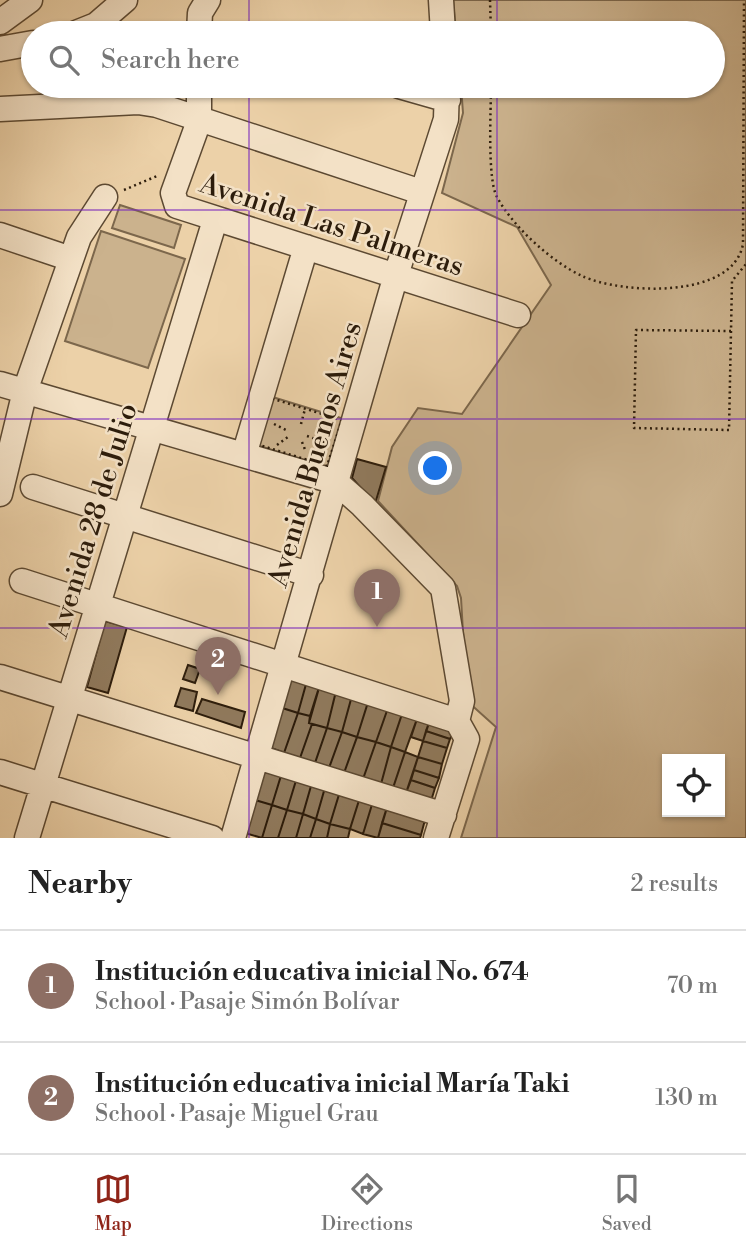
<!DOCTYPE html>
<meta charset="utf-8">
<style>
:root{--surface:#fff;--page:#f6f6f6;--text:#222;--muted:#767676;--line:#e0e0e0;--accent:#8f2418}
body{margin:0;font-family:"Libre Bodoni",serif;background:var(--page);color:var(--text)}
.controls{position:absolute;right:21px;bottom:21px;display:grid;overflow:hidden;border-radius:0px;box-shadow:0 2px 5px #0004}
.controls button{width:63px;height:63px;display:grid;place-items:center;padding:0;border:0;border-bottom:2px solid var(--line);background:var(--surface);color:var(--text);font:35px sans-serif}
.you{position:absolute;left:436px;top:469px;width:24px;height:24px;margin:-18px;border:5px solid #fff;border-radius:50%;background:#1a73e8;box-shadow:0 0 0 10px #1a73e833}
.badge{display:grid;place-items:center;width:46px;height:46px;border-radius:50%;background:var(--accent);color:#fff;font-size:23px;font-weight:700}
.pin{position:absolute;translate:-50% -58px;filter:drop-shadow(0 2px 4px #0008)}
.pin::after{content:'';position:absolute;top:37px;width:24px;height:21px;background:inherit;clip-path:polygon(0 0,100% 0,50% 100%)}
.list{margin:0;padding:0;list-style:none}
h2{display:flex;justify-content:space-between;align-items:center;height:91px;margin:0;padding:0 28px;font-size:30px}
h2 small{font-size:23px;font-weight:400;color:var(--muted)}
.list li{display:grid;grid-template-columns:46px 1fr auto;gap:21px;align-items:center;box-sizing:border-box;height:112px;padding:0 28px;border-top:2px solid var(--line)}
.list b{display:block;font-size:26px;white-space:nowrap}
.list p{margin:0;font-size:23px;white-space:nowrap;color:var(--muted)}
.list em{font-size:23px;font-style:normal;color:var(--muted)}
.icon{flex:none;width:38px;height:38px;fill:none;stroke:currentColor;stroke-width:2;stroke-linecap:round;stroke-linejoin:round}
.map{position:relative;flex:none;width:746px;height:838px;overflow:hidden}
.search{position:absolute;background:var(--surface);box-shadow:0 2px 5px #0004;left:21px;right:21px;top:21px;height:77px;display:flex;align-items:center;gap:18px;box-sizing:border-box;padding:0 24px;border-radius:38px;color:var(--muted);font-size:26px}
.sheet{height:315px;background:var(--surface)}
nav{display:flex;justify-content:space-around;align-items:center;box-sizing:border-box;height:98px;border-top:2px solid var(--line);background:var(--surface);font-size:19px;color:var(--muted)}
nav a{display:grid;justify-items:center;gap:4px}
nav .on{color:var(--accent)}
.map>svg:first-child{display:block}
.green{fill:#cbb28d;stroke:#7c674c;stroke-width:2;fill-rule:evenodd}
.building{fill:#907a5d;stroke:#2c1c0b;stroke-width:2}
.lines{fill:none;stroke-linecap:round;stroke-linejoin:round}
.minor-casing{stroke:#5c4932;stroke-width:27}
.path{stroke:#2c1c0b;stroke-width:2.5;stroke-dasharray:2 3.5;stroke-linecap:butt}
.minor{stroke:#f3e1c6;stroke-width:24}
.grid{fill:none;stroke:#7b2cbf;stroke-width:2;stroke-opacity:0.55}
.labels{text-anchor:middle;stroke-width:5;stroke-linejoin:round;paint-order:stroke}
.street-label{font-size:28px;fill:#2c1c0b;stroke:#f3e1c6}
</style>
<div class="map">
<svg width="746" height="838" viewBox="0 0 746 838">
<rect width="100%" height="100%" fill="#ecd1a8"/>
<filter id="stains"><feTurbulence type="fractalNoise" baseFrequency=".00286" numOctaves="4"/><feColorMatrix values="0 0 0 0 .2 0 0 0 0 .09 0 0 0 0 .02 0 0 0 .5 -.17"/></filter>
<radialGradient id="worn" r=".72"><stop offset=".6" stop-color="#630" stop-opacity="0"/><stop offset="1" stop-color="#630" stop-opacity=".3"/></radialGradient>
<!-- green -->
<path class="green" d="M 453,0 L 746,0 L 746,838 L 461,838 L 496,727 L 467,701 L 461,598 L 457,586 L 378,501 L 392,447 L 418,408 L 462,414 L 551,285 L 517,227 L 442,193 L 463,113 L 461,86 L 713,86 L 713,33 L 456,33 ZM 667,759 L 720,759 L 720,812 L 667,812 Z
M 120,205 L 181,225 L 174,248 L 112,228 Z
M 101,231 L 185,259 L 148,368 L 65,341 Z
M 266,395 L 344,419 L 328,468 L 251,443 Z"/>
<!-- building -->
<path class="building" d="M 357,459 L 386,467 L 375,504 L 352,478 Z
M 105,621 L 127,627 L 108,693 L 87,687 Z
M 188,665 L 200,669 L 195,683 L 183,679 Z
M 289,671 L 308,677 L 298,713 L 279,707 Z
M 308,677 L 321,681 L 310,716 L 298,713 Z
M 321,681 L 337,687 L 327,728 L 309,723 Z
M 337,687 L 353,692 L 342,732 L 327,728 Z
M 181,688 L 197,692 L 193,711 L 175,706 Z
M 353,692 L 369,699 L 357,737 L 342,732 Z
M 202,699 L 245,712 L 241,728 L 196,713 Z
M 369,699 L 389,705 L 376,742 L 357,737 Z
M 389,705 L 403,711 L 391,747 L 376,742 Z
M 279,707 L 298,713 L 284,753 L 266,746 Z
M 403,711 L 418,716 L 405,752 L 391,747 Z
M 298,713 L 310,716 L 309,723 L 312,724 L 300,758 L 284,753 Z
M 418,716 L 430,720 L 423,741 L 411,737 Z
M 430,720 L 454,731 L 450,739 L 426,731 Z
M 312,724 L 327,728 L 315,763 L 300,758 Z
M 327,728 L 342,732 L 329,768 L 315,763 Z
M 426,731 L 450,739 L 447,748 L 423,741 Z
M 342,732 L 357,737 L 344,773 L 329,768 Z
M 357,737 L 376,742 L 363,779 L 344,773 Z
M 423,741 L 447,748 L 442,764 L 418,757 Z
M 376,742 L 391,747 L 381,784 L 363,779 Z
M 391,747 L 405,752 L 393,788 L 381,784 Z
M 405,752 L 418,757 L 406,793 L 393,788 Z
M 418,757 L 442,764 L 439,778 L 414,770 Z
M 267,763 L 283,769 L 272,805 L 255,800 Z
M 283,769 L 298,774 L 287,810 L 272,805 Z
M 414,770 L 439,778 L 435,788 L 411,780 Z
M 298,774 L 313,779 L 303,814 L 287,810 Z
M 313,779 L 326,784 L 316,819 L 303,814 Z
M 411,780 L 435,788 L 431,801 L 406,793 Z
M 326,784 L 341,788 L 330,824 L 316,819 Z
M 341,788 L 361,794 L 350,829 L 330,824 Z
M 361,794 L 374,798 L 363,834 L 350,829 Z
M 374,798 L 388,804 L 378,838 L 363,834 Z
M 255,800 L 272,805 L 262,838 L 245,833 Z
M 388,804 L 426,816 L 421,835 L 382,823 Z
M 272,805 L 287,810 L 278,838 L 262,838 Z
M 287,810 L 303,814 L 296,838 L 278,838 Z
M 303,814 L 316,819 L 310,838 L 296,838 Z
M 316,819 L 330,824 L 327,838 L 310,838 Z
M 382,823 L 421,835 L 420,838 L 378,838 Z
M 330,824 L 350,829 L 348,838 L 327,838 Z"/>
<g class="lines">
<!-- minor casing -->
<g class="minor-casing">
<path id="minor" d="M 441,0 L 443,33
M 0,22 L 30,0
M 76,33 L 96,25 L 125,0
M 199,33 L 200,13 L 208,0
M 0,49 L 33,43
M 199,86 L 199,121 L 173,193 L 177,206 L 518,315
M 399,86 L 448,100
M 0,109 L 138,102 L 157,105 L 421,192
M 0,235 L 71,259
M 0,384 L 336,482 L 362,505 L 443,588 L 462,701 L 457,721
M 244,455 L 306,247
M 33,487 L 311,575
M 0,494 L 25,391 L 79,237 L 105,197
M 22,581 L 457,721
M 0,677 L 444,815
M 0,772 L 212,838
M 27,838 L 215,220
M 233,838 L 396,275 L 446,119 L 447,86
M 436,838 L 467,739 L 457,721"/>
</g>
<!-- path -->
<path class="path" d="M 490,0 L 491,33
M 491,86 C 491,110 487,179 497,197 C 513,227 552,262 582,276 C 621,294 733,300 743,244 L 744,0
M 124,190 L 157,176
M 731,331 L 636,330 L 634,428 L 729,430 L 732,281 L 746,264
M 267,397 L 342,420 L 327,466 L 253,443 Z
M 274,424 L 288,431
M 301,424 L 305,409
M 307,436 L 327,443
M 302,442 L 306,452
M 277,445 L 288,437"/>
<!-- minor -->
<use href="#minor" class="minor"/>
</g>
<!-- grid -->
<path class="grid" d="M 249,0 L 249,33M 497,0 L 497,33M 249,86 L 249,838M 497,86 L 497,838M 0,210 L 746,210M 0,419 L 746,419M 0,628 L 746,628"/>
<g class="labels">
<!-- street labels -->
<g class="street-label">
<text transform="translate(332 224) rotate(18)" y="10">Avenida Las Palmeras</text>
<text transform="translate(314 454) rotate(-74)" y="10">Avenida Buenos Aires</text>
<text transform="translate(92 520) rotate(-73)" y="10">Avenida 28 de Julio</text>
</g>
</g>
<rect width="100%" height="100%" filter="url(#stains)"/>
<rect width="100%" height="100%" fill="url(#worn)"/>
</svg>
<div class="controls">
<button><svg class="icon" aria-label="locate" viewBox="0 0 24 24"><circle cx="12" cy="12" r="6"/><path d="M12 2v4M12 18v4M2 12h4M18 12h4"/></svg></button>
</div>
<div class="you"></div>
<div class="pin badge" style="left:377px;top:627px;background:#8d6e63">1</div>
<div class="pin badge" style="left:218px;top:695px;background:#8d6e63">2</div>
<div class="search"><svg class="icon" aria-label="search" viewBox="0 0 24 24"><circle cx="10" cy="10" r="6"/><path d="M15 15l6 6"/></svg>Search here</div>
</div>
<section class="sheet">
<h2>Nearby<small>2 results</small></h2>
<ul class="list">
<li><span class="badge" style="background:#8d6e63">1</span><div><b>Institución educativa inicial No. 674</b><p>School · Pasaje Simón Bolívar</p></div><em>70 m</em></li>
<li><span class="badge" style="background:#8d6e63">2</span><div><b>Institución educativa inicial María Taki</b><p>School · Pasaje Miguel Grau</p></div><em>130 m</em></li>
</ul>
</section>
<nav>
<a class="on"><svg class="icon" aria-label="map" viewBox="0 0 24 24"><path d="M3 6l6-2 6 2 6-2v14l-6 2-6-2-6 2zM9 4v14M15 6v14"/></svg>Map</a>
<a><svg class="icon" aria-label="directions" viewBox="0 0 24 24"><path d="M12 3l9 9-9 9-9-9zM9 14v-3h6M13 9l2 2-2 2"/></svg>Directions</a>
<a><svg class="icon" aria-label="saved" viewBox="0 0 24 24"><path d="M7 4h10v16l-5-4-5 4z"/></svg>Saved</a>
</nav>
